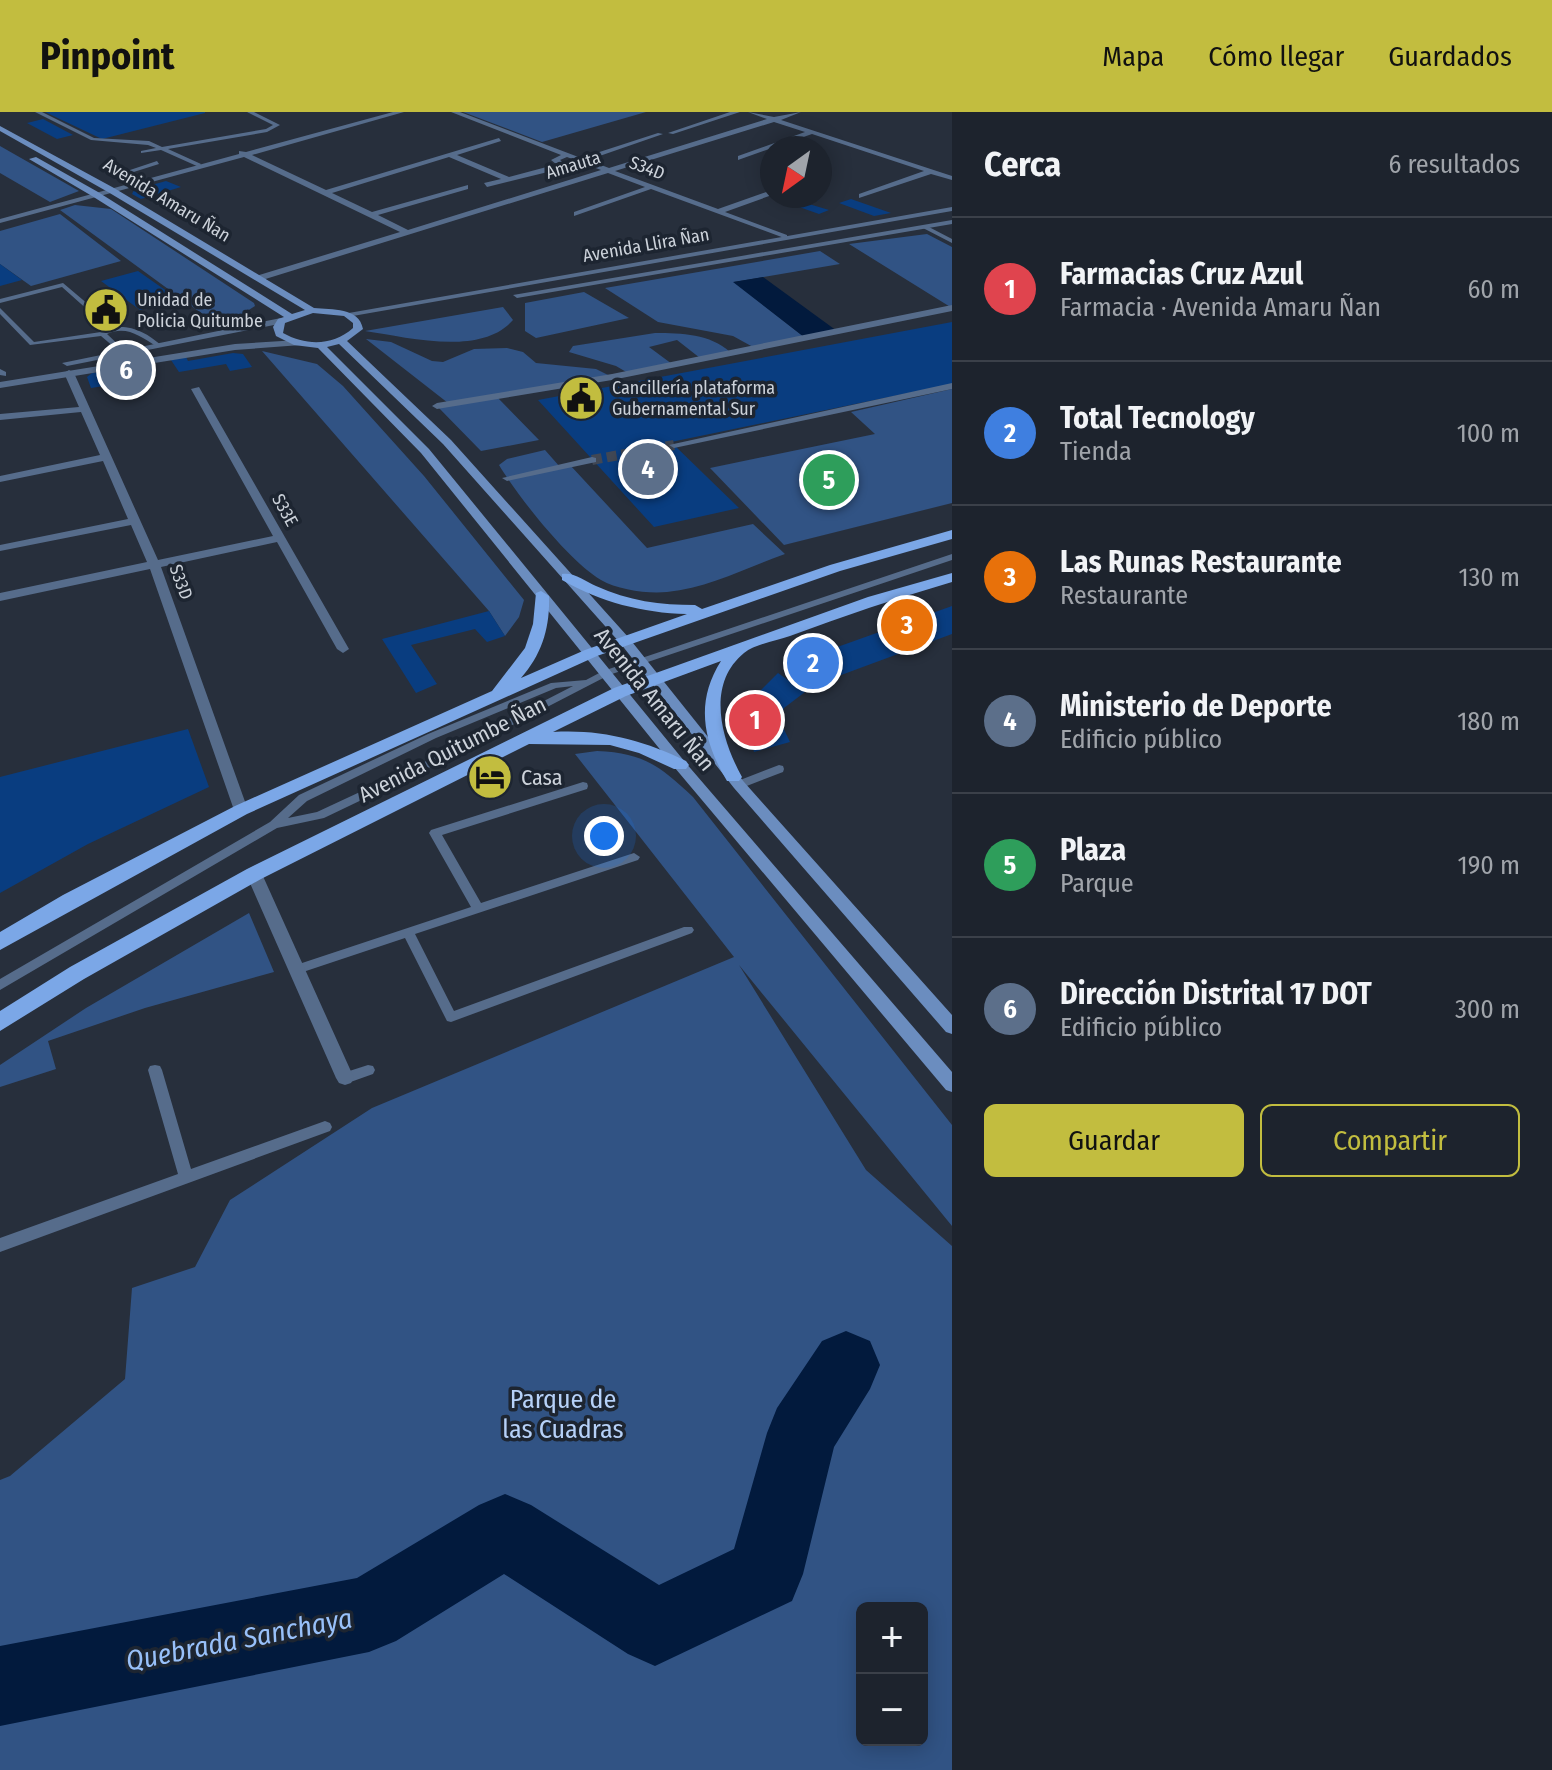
<!DOCTYPE html>
<html lang="es">
<meta charset="utf-8">
<style>
:root{--surface:#1d232d;--page:#252b35;--text:#f1f3f6;--muted:#a0a4aa;--line:#3b4049;--accent:#c2bd3f}
body{margin:0;font-family:"Fira Sans Condensed",sans-serif;background:var(--page);color:var(--text)}
.controls{position:absolute;right:24px;bottom:24px;display:grid;overflow:hidden;border-radius:12px;box-shadow:0 4px 20px #0003}
.controls button{width:72px;height:72px;display:grid;place-items:center;padding:0;border:0;border-bottom:2px solid var(--line);background:var(--surface);color:var(--text);font:40px sans-serif}
.compass{position:absolute;left:760px;top:24px;width:72px;height:72px;border-radius:50%;background:var(--surface);box-shadow:0 4px 20px #0003;rotate:213deg}
.you{position:absolute;left:604px;top:724px;width:28px;height:28px;margin:-20px;border:6px solid #fff;border-radius:50%;background:#1a73e8;box-shadow:0 0 0 12px #1a73e833}
.badge{display:grid;place-items:center;width:52px;height:52px;border-radius:50%;background:var(--accent);color:#fff;font-size:26px;font-weight:700}
.pin{position:absolute;translate:-50% -50%;border:4px solid #fff;box-shadow:0 2px 8px #0006}
.list{margin:0;padding:0;list-style:none}
h2{display:flex;justify-content:space-between;align-items:center;height:104px;margin:0;padding:0 32px;font-size:34px}
h2 small{font-size:26px;font-weight:400;color:var(--muted)}
.list li{display:grid;grid-template-columns:52px 1fr auto;gap:24px;align-items:center;box-sizing:border-box;height:144px;padding:0 32px;border-top:2px solid var(--line)}
.list b{display:block;font-size:30px;white-space:nowrap}
.list p{margin:0;font-size:26px;white-space:nowrap;color:var(--muted)}
.list em{font-size:26px;font-style:normal;color:var(--muted)}
.actions{display:flex;gap:16px;padding:24px 32px}
.actions a{flex:1;padding:18px 0;border:2px solid var(--accent);border-radius:12px;text-align:center;font-size:28px;color:var(--accent)}
.actions .main{background:var(--accent);color:#111}
.map{position:relative;flex:none;width:952px;height:1658px;overflow:hidden}
header{display:flex;align-items:center;gap:48px;box-sizing:border-box;height:112px;padding:0 40px;background:var(--accent);color:#111}
header strong{font-size:38px}
nav{display:flex;gap:44px;margin-inline-start:auto;font-size:28px}
main{display:flex}
aside{flex:1;background:var(--surface)}
.map>svg:first-child{display:block}
.green{fill:#315384;fill-rule:evenodd}
.water{fill:#021a3d}
.lines{fill:none;stroke-linecap:round;stroke-linejoin:round}
.river{fill:#021a3d;fill-rule:evenodd}
.building{fill:#093d80}
.pedestrian-tunnel{stroke:#404754;stroke-width:10;stroke-dasharray:10 5;stroke-linecap:butt}
.service{fill:#566c8b;fill-rule:evenodd}
.pedestrian{fill:#566c8b;fill-rule:evenodd}
.minor{fill:#566c8b;fill-rule:evenodd}
.tertiary{fill:#566c8b;fill-rule:evenodd}
.secondary{fill:#6b8dbf;fill-rule:evenodd}
.primary{fill:#7ba7e7;fill-rule:evenodd}
.labels{text-anchor:middle;stroke-width:7;stroke-linejoin:round;paint-order:stroke}
.far-street-label{font-size:18px;fill:#ccd2da;stroke:#1d2531}
.far-poi-label{font-size:18px;fill:#ccd2da;stroke:#1d2531;text-anchor:start}
.street-label{font-size:22px;fill:#ccd2da;stroke:#1d2531}
.poi-label{font-size:22px;fill:#ccd2da;stroke:#1d2531;text-anchor:start}
.near-park-label{font-size:26px;fill:#b6d1f8;stroke:#1d2531}
.near-water-label{font-size:28px;font-style:italic;fill:#98c0f9;stroke:#1d2531}
</style>
<header>
<strong>Pinpoint</strong>
<nav><a>Mapa</a><a>Cómo llegar</a><a>Guardados</a></nav>
</header>
<main>
<div class="map">
<svg width="952" height="1658" viewBox="0 0 952 1658">
<rect width="100%" height="100%" fill="#272f3c"/>
<!-- green -->
<path class="green" d="M 463,0 L 646,0 L 542,30 Z
M 0,34 L 79,79 L 50,90 L 0,61 Z
M 75,93 L 111,97 L 254,191 L 255,194 L 230,210 L 216,212 L 60,98 Z
M 60,102 L 121,149 L 31,174 L 0,152 L 0,119 Z
M 927,122 L 952,135 L 952,196 L 849,132 Z
M 820,139 L 840,152 L 734,170 L 804,225 L 753,235 L 733,224 L 658,210 L 605,176 Z
M 584,180 L 629,206 L 536,226 L 525,219 L 525,191 Z
M 503,195 L 513,208 C 481,245 407,225 365,219 Z
M 655,221 C 682,221 710,222 730,240 L 700,246 L 677,228 L 649,235 L 672,252 L 628,261 L 616,254 L 569,240 L 573,234 Z
M 366,227 L 391,230 L 432,249 L 443,250 L 474,237 L 507,236 L 523,240 L 536,251 L 596,257 L 612,265 L 497,285 L 539,328 L 481,339 L 437,294 L 448,291 Z
M 262,239 L 317,252 L 343,274 L 424,364 L 524,488 L 519,505 L 505,524 L 489,499 Z
M 952,277 L 952,391 L 784,433 L 710,356 L 875,322 L 851,300 Z
M 545,338 L 560,355 L 570,353 L 647,436 L 753,412 L 785,442 C 746,456 708,476 667,480 C 648,482 618,478 601,468 C 569,449 519,386 499,353 L 507,347 Z
M 597,639 C 644,641 660,654 693,685 L 952,1013 L 952,1114 L 739,853 L 866,1058 L 952,1134 L 952,1658 L 0,1658 L 0,1368 L 10,1364 L 125,1267 L 132,1176 L 195,1155 L 230,1088 L 372,996 L 734,845 L 575,642 ZM 862,1496 L 922,1496 L 922,1628 L 862,1628 Z
M 249,801 L 274,860 L 145,896 L 48,929 L 56,957 L 0,975 L 0,953 L 86,896 Z"/>
<!-- water -->
<path class="water" d="M 763,165 L 837,219 L 804,225 L 733,170 Z"/>
<g class="lines">
<!-- river -->
<path class="river" d="M 846,1219 L 870,1229 L 880,1253 L 870,1277 L 834,1335 L 803,1462 L 792,1489 L 655,1554 L 628,1542 L 504,1462 L 396,1529 L 369,1540 L 0,1614 L 0,1534 L 357,1466 L 479,1393 L 505,1382 L 531,1393 L 659,1473 L 734,1437 L 767,1321 L 777,1296 L 822,1229 Z"/>
</g>
<!-- building -->
<path class="building" d="M 45,0 L 205,0 L 205,1 L 102,27 Z
M 43,7 L 73,23 L 57,27 L 27,11 Z
M 166,69 L 181,75 L 141,87 L 132,82 L 134,78 Z
M 800,84 L 819,88 L 809,92 L 829,98 L 819,102 L 785,90 Z
M 851,87 L 891,101 L 874,104 L 839,91 Z
M 0,152 L 22,168 L 0,174 Z
M 138,159 L 178,187 L 140,198 L 101,169 Z
M 952,210 L 952,272 L 671,330 L 739,396 L 654,415 L 538,288 Z
M 233,241 L 243,242 L 252,255 L 230,259 L 226,252 L 179,260 L 171,248 L 186,245 L 188,249 Z
M 131,255 L 136,269 L 91,276 L 87,265 L 92,261 Z
M 952,494 L 952,522 L 825,569 L 801,548 Z
M 489,499 L 505,524 L 487,530 L 475,517 L 411,533 L 437,572 L 416,581 L 382,527 Z
M 778,561 L 805,580 L 784,596 L 780,609 L 790,630 L 754,640 L 744,605 L 759,606 L 758,596 L 762,591 L 753,586 Z
M 188,617 L 209,675 L 88,732 L 0,781 L 0,665 Z"/>
<g class="lines">
<!-- pedestrian-tunnel -->
<path class="pedestrian-tunnel" d="M 592,348 L 674,333"/>
<!-- service -->
<path class="service" d="M 35,0 L 42,0 L 94,26 L 149,29 L 162,35 L 266,17 L 273,13 L 247,0 L 254,0 L 280,13 L 267,20 L 168,37 L 201,52 L 199,55 L 161,38 L 141,41 L 141,39 L 156,36 L 148,33 L 91,28 Z
M 157,49 L 159,52 L 121,64 L 118,62 Z
M 923,114 L 927,114 L 952,127 L 952,131 L 923,116 Z
M 63,171 L 115,215 C 133,213 148,222 161,233 L 156,234 C 140,224 126,213 107,222 L 125,239 L 125,241 L 121,241 L 101,224 L 30,233 L 0,202 L 0,196 L 34,230 L 101,220 L 108,216 L 62,175 L 0,191 L 0,187 Z
M 0,257 L 6,260 L 6,264 L 0,263 Z
M 952,442 L 952,448 L 609,563 L 443,649 L 324,706 L 277,716 L 0,878 L 0,867 L 270,710 L 299,683 L 428,622 L 551,571 L 586,568 L 603,559 ZM 573,574 L 435,645 L 317,700 L 288,706 L 307,689 L 436,626 L 556,576 Z
M 779,653 L 783,654 L 784,657 L 783,660 L 739,677 L 734,673 L 735,670 Z
M 583,670 L 587,671 L 588,674 L 587,677 L 442,723 L 481,791 L 634,741 L 640,745 L 638,748 L 415,822 L 454,899 L 684,815 L 692,815 L 694,818 L 692,821 L 451,910 L 447,909 L 405,826 L 297,862 L 293,860 L 291,857 L 293,854 L 471,795 L 429,721 L 431,718 Z
M 155,953 L 160,954 L 162,958 L 191,1057 L 325,1009 L 330,1011 L 332,1015 L 330,1019 L 0,1140 L 0,1126 L 178,1062 L 148,958 L 150,954 Z
M 368,953 L 373,954 L 375,958 L 373,962 L 345,972 L 340,970 L 338,966 L 340,962 Z"/>
<!-- pedestrian -->
<path class="pedestrian" d="M 952,193 L 952,199 L 612,268 L 437,297 L 432,294 L 437,291 L 612,262 Z
M 952,271 L 952,277 L 674,336 L 669,333 Z
M 592,345 L 596,346 L 596,350 L 507,369 L 502,366 Z"/>
<!-- minor -->
<path class="minor" d="M 393,0 L 404,0 L 252,43 L 326,78 L 499,26 L 501,29 L 457,43 L 509,65 L 554,53 L 556,52 L 551,48 L 561,43 L 451,0 L 460,0 L 581,46 L 658,21 L 663,22 L 588,48 L 609,56 L 767,7 L 748,0 L 774,5 L 801,0 L 781,8 L 952,64 L 952,68 L 931,62 L 859,86 L 859,82 L 924,59 L 812,22 L 738,48 L 738,44 L 805,20 L 774,10 L 615,59 L 718,97 L 772,78 L 772,83 L 725,100 L 787,123 L 787,127 L 651,77 L 574,104 L 574,100 L 645,75 L 608,61 L 259,169 L 256,168 L 256,164 L 400,120 L 244,45 L 0,111 L 0,107 L 239,42 L 239,39 L 246,40 ZM 449,45 L 501,67 L 484,71 L 487,75 L 560,57 L 565,52 L 560,48 L 567,45 L 601,58 L 408,118 L 378,103 L 468,77 L 468,73 L 372,100 L 332,81 Z
M 730,0 L 740,0 L 673,22 L 668,21 Z
M 820,42 L 825,43 L 825,47 L 820,47 Z
M 69,258 L 74,261 L 158,448 L 273,424 L 191,277 L 199,275 L 349,537 L 343,541 L 337,537 L 277,430 L 161,455 L 248,698 L 246,702 L 236,702 L 234,698 L 150,457 L 0,489 L 0,481 L 147,450 L 131,413 L 0,439 L 0,433 L 128,407 L 103,349 L 0,370 L 0,364 L 100,343 L 81,300 L 0,308 L 0,302 L 79,295 L 64,261 Z
M 254,756 L 262,762 L 354,966 L 351,971 L 345,973 L 339,971 L 336,966 L 246,762 Z"/>
<!-- tertiary -->
<path class="tertiary" d="M 952,95 L 952,99 L 347,205 L 343,202 Z
M 952,108 L 952,112 L 517,186 L 513,183 Z
M 281,206 L 284,207 L 284,211 L 67,254 L 62,251 Z
M 298,228 L 301,229 L 301,233 L 235,238 L 0,276 L 0,270 L 235,232 Z"/>
<!-- secondary -->
<path class="secondary" d="M 0,14 L 114,76 L 314,196 C 332,198 359,195 363,217 L 347,229 L 451,328 L 629,526 L 744,670 L 952,903 L 952,922 L 946,920 L 734,676 L 621,532 L 443,332 L 339,232 L 327,235 L 429,337 L 685,650 L 952,960 L 952,980 L 946,978 L 675,656 L 421,341 L 318,236 L 294,233 L 276,224 L 273,215 L 278,207 L 284,205 L 92,84 L 29,47 L 36,45 L 98,80 L 292,202 L 305,198 L 108,80 L 0,19 ZM 313,201 L 344,204 L 353,211 L 353,216 C 333,234 306,234 283,221 L 285,211 Z"/>
<!-- primary -->
<path class="primary" d="M 952,418 L 952,427 L 840,459 L 597,544 L 247,702 L 0,838 L 0,820 L 63,783 L 235,694 L 492,579 L 525,536 L 533,512 L 536,481 L 541,479 L 549,484 C 550,516 542,542 521,566 L 585,538 L 687,502 C 642,501 601,490 562,468 L 562,462 C 574,460 585,469 596,474 C 628,489 661,493 695,493 L 702,497 L 830,453 Z
M 952,461 L 952,470 C 897,486 843,504 790,524 C 776,529 755,532 744,541 C 705,573 722,629 742,665 L 739,669 L 727,669 C 703,629 695,590 721,549 L 626,584 L 553,620 C 601,617 643,628 686,649 L 689,653 L 686,657 L 674,657 L 639,641 L 610,633 L 529,632 L 261,767 L 84,867 L 0,919 L 0,899 L 70,855 L 247,757 L 614,576 L 868,485 Z"/>
</g>
<!-- icons -->
<defs>
<g id="civic-disc" transform="scale(2.3)"><circle r="9.5" fill="#c2bd3f" stroke="#1d2531"/><path d="M-.6-6.5H3V-4.5H.6V-3L4-1V1h2V6H-6V1h2V-1L-.6-3ZM-1.2 2.5V6h2.4V2.5Z" fill="#111"/></g>
<g id="hotel-disc" transform="scale(2.3)"><circle r="9.5" fill="#c2bd3f" stroke="#1d2531"/><path d="M-6-4.5h1.5V1H6V5H4.5V3h-9V5H-6ZM-4 0a1.8 1.8 0 1 1 3.6 0ZM.5 0V-2.5h3Q6-2.5 6 0Z" fill="#111"/></g>
</defs>
<g fill-rule="evenodd">
<use href="#civic-disc" x="106" y="198"/>
<use href="#civic-disc" x="581" y="286"/>
<use href="#hotel-disc" x="490" y="665"/>
</g>
<g class="labels">
<!-- far-street labels -->
<g class="far-street-label">
<text transform="translate(573 53) rotate(-17)" y="6">Amauta</text>
<text transform="translate(647 56) rotate(21)" y="6">S34D</text>
<text transform="translate(167 88) rotate(31)" y="6">Avenida Amaru Ñan</text>
<text transform="translate(646 133) rotate(-10)" y="6">Avenida Llira Ñan</text>
<text transform="translate(285 398) rotate(61)" y="6">S33E</text>
<text transform="translate(181 470) rotate(70)" y="6">S33D</text>
</g>
<!-- far-poi labels -->
<g class="far-poi-label">
<text x="137" y="194">Unidad de<tspan x="137" dy="21">Policia Quitumbe</tspan></text>
<text x="612" y="282">Cancillería plataforma<tspan x="612" dy="21">Gubernamental Sur</tspan></text>
</g>
<!-- street labels -->
<g class="street-label">
<text transform="translate(655 587) rotate(51)" y="8">Avenida Amaru Ñan</text>
<text transform="translate(452 637) rotate(-27)" y="8">Avenida Quitumbe Ñan</text>
</g>
<!-- poi labels -->
<g class="poi-label">
<text x="521" y="673">Casa</text>
</g>
<!-- near-park labels -->
<g class="near-park-label">
<text x="563" y="1296">Parque de<tspan x="563" dy="30">las Cuadras</tspan></text>
</g>
<!-- near-water labels -->
<g class="near-water-label">
<text transform="translate(239 1527) rotate(-11)" y="10">Quebrada Sanchaya</text>
</g>
</g>
</svg>
<div class="controls">
<button>+</button>
<button>−</button>
</div>
<svg class="compass" viewBox="-18 -18 36 36"><path d="M0-13l5 13h-10z" fill="#e53935"/><path d="M0 13l5-13h-10z" fill="#a0a4aa"/></svg>
<div class="you"></div>
<div class="pin badge" style="left:755px;top:608px;background:#e0444e">1</div>
<div class="pin badge" style="left:813px;top:551px;background:#3f7fe0">2</div>
<div class="pin badge" style="left:907px;top:513px;background:#e8710a">3</div>
<div class="pin badge" style="left:648px;top:357px;background:#5c6f8a">4</div>
<div class="pin badge" style="left:829px;top:368px;background:#2e9e5b">5</div>
<div class="pin badge" style="left:126px;top:258px;background:#5c6f8a">6</div>
</div>
<aside>
<h2>Cerca<small>6 resultados</small></h2>
<ul class="list">
<li><span class="badge" style="background:#e0444e">1</span><div><b>Farmacias Cruz Azul</b><p>Farmacia · Avenida Amaru Ñan</p></div><em>60 m</em></li>
<li><span class="badge" style="background:#3f7fe0">2</span><div><b>Total Tecnology</b><p>Tienda</p></div><em>100 m</em></li>
<li><span class="badge" style="background:#e8710a">3</span><div><b>Las Runas Restaurante</b><p>Restaurante</p></div><em>130 m</em></li>
<li><span class="badge" style="background:#5c6f8a">4</span><div><b>Ministerio de Deporte</b><p>Edificio público</p></div><em>180 m</em></li>
<li><span class="badge" style="background:#2e9e5b">5</span><div><b>Plaza</b><p>Parque</p></div><em>190 m</em></li>
<li><span class="badge" style="background:#5c6f8a">6</span><div><b>Dirección Distrital 17 DOT</b><p>Edificio público</p></div><em>300 m</em></li>
</ul>
<div class="actions"><a class="main">Guardar</a><a>Compartir</a></div>
</aside>
</main>
